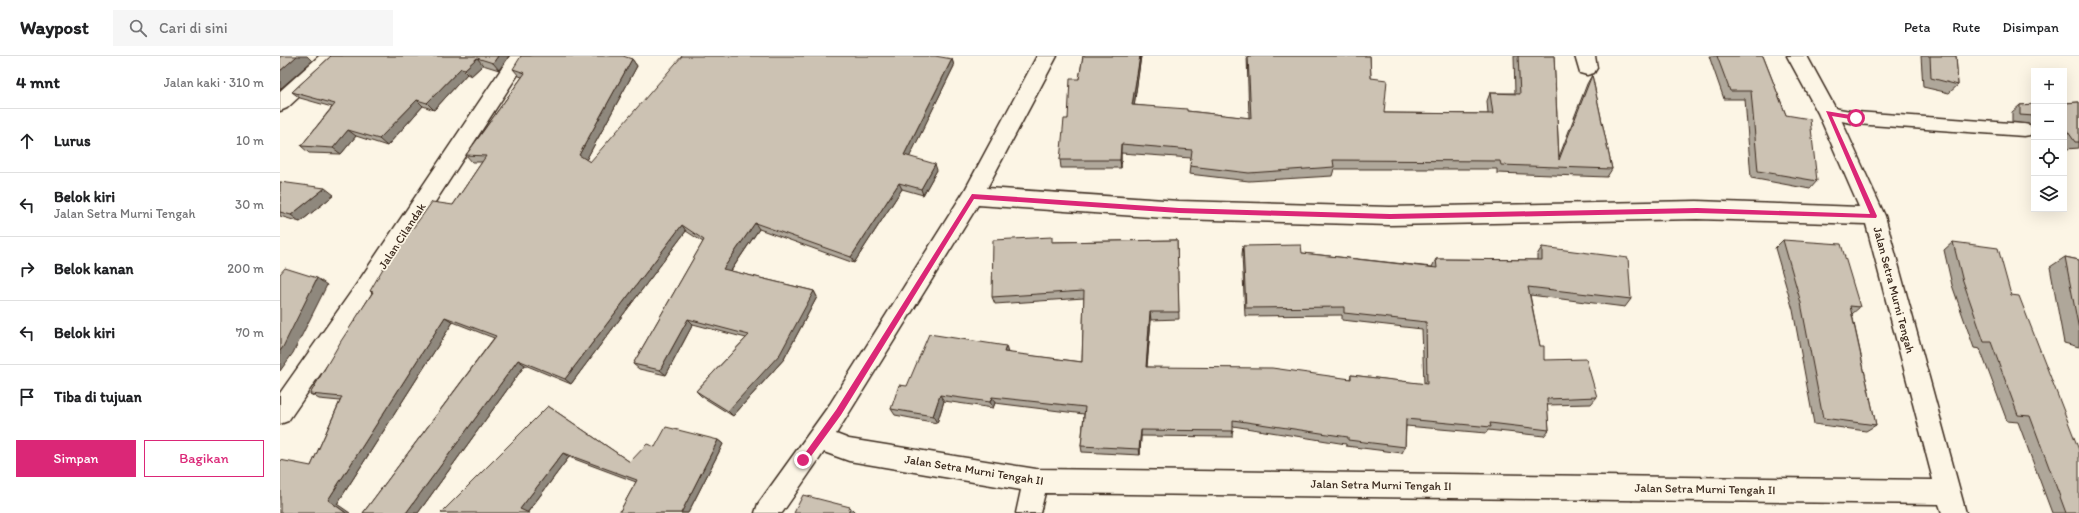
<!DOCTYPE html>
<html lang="id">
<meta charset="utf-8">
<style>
:root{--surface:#fff;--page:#f6f6f6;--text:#202124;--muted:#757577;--line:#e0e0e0;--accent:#db2777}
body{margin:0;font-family:Itim,sans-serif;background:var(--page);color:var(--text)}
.controls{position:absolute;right:12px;top:12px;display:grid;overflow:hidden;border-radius:0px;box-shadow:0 4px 16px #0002}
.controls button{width:36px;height:36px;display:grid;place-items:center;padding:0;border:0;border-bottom:1px solid var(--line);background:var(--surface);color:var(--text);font:20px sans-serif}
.stop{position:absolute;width:12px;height:12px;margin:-9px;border:3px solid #db2777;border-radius:50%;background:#fff}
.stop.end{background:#db2777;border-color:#fff;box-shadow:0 1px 4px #0008}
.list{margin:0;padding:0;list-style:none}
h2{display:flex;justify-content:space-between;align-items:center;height:52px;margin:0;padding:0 16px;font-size:17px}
h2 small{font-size:13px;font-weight:400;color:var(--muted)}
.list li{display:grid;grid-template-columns:26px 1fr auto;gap:12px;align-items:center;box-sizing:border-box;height:64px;padding:0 16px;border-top:1px solid var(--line)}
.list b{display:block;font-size:15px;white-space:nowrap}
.list p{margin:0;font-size:13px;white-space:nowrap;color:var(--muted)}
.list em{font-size:13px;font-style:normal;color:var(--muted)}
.actions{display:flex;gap:8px;padding:12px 16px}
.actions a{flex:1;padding:9px 0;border:1px solid var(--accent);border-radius:0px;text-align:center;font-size:14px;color:var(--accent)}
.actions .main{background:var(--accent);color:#fff}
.icon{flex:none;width:22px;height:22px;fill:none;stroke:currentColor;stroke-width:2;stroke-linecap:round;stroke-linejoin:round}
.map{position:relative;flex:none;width:1799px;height:457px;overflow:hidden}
header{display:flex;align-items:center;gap:24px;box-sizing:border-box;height:56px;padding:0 20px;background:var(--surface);border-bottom:1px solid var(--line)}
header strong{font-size:19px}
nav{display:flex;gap:22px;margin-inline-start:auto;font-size:14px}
.search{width:280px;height:36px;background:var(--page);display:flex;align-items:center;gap:10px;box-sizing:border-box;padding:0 14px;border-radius:0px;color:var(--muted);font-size:15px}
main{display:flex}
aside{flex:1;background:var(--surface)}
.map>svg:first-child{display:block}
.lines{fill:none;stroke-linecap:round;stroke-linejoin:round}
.lane-casing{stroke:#3b2a1e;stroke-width:3}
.street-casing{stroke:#3b2a1e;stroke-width:3}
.lane{fill:#fcf5e5;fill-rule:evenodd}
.street{fill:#fcf5e5;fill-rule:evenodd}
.wall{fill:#afa79a;stroke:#3b2a1e}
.shaded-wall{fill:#8f887d;stroke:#3b2a1e}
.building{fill:#ccc2b3;stroke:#3b2a1e}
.route{fill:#db2777}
.labels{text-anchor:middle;stroke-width:3.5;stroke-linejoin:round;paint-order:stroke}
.street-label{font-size:12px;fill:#3b2a1e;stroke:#fcf5e5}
</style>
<header>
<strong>Waypost</strong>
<div class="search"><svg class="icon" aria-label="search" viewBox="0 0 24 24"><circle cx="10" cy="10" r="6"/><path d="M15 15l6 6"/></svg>Cari di sini</div>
<nav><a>Peta</a><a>Rute</a><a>Disimpan</a></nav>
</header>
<main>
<aside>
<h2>4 mnt<small>Jalan kaki · 310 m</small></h2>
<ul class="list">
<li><svg class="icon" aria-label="ahead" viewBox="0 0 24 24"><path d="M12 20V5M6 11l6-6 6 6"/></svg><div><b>Lurus</b></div><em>10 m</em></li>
<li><svg class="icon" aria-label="left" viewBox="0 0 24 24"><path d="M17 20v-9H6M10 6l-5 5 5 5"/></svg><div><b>Belok kiri</b><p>Jalan Setra Murni Tengah</p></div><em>30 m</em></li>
<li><svg class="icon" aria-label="right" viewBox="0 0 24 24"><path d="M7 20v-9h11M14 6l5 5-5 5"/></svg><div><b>Belok kanan</b></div><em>200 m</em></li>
<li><svg class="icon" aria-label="left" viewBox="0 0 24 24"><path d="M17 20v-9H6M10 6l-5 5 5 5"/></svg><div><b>Belok kiri</b></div><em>70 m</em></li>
<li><svg class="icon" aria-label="arrive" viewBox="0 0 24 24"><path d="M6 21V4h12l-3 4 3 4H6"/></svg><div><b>Tiba di tujuan</b></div></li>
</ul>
<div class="actions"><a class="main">Simpan</a><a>Bagikan</a></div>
</aside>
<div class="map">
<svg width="1799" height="457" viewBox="0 0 1799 457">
<rect width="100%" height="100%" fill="#fcf5e5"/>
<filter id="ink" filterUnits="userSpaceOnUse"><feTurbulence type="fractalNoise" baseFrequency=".025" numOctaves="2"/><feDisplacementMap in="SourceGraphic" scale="8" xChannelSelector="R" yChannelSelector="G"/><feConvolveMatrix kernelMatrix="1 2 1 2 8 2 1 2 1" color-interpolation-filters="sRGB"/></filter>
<g filter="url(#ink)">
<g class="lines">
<!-- lane casing -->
<g class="lane-casing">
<path id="lane" d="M 1548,51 L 1576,56 L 1744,68 L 1750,69 L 1752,74 L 1750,79 L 1744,80 L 1576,68 L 1542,61 L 1540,57 L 1542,53 Z"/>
</g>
<!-- street casing -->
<g class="street-casing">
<path id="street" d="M 39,0 L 61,0 L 58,5 L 7,52 L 0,55 L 0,35 Z
M 230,0 L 250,0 L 92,243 L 8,365 L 0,368 L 0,337 L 76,229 Z
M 757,0 L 777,0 L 707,132 L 899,145 L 1110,151 L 1417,145 L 1579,151 L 1538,57 L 1507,0 L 1527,0 L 1558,57 L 1605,160 L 1686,457 L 1662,457 L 1659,448 L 765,437 L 760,457 L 736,457 L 741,434 L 569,405 L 544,396 L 502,457 L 475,457 L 478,448 L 550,348 L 685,134 ZM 698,149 L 899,163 L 1110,169 L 1417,163 L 1586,168 L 1653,424 L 756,413 L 569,383 L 556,378 Z
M 1295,0 L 1315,0 L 1317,12 L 1314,17 L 1307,19 L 1300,17 Z"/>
</g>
<!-- lane -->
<use href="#lane" class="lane"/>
<!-- street -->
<use href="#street" class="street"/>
</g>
<!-- wall -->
<path class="wall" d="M 51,0 L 229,0 L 219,14 L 203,9 L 191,20 L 187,18 L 154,54 L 143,50 L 107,90 L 76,80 L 61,98 L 29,97 L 21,90 L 52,51 L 20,42 L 12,36 Z
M 803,0 L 861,0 L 854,49 L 969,62 L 967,0 L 1090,0 L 1091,22 L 1104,57 L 1208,58 L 1207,45 L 1210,37 L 1235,37 L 1234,0 L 1274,0 L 1279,101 L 1307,28 L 1312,19 L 1332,113 L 1327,121 L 1217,117 L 1217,113 L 1054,113 L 1052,120 L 969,125 L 909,118 L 911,102 L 841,97 L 841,112 L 781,112 L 780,104 L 788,63 L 799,23 Z
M 1429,0 L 1483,0 L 1506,59 L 1537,125 L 1530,133 L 1471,122 L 1465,43 L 1444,43 Z
M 1641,0 L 1676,0 L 1678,29 L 1669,37 L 1643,31 Z
M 352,3 L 357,10 L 306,104 L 310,106 L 672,3 L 674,10 L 629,101 L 657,114 L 643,139 L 622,133 L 574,207 L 479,173 L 451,215 L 534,235 L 537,241 L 504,303 L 453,360 L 421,340 L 416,335 L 466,282 L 413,268 L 386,319 L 359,313 L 353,308 L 423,186 L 406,175 L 291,328 L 245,309 L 138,457 L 83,457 L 214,282 L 173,266 L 57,448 L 0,457 L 31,410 L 60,345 L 39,343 L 30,338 L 92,237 L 90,235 L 173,149 L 202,106 L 192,106 L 186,99 L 242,21 L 239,20 L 233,13 Z
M 1799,46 L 1799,92 L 1786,93 L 1784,90 L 1784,47 Z
M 1754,48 L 1754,75 L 1753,75 L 1750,68 L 1732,66 L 1732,56 L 1740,49 Z
M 0,126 L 54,139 L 20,166 L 0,160 Z
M 897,184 L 899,263 L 871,264 L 867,311 L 1070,323 L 1071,319 L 1144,328 L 1142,273 L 1062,264 L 1062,259 L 965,260 L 962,198 L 963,190 L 1022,197 L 1152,211 L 1156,203 L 1257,204 L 1257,199 L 1262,191 L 1351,243 L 1345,251 L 1250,239 L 1260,290 L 1264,304 L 1317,341 L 1311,348 L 1267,349 L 1269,374 L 1264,380 L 1208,374 L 1206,377 L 1126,370 L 1125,391 L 1122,397 L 1066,390 L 1066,388 L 953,370 L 952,381 L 861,380 L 860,399 L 802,396 L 801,390 L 804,358 L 715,347 L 713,352 L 664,345 L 657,367 L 615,359 L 611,353 L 627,330 L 728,297 L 802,306 L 804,242 L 715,248 L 712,241 L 773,186 Z
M 1503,184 L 1580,251 L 1572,258 L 1596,369 L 1586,375 L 1534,368 L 1513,254 L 1495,192 Z
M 1673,186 L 1731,239 L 1799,457 L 1772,457 L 1738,366 L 1727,365 L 1700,293 L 1694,292 L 1672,229 L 1664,194 Z
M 1785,201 L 1799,204 L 1799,291 L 1784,287 L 1770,211 Z
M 268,350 L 350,406 L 375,391 L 438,384 L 443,388 L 408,457 L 339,457 L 356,426 L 289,401 L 248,456 L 161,457 Z"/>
<!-- shaded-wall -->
<path class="shaded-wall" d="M 17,0 L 27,0 L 32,5 L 0,33 L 0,15 Z
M 218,0 L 229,0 L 219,14 L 213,7 Z
M 860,0 L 861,0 L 853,58 L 852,49 Z
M 197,2 L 203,9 L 191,20 L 185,13 Z
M 352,3 L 357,10 L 305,106 L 299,99 Z
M 672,3 L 674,10 L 627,106 L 624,99 Z
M 181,12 L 187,18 L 154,54 L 147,47 Z
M 137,44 L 143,50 L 107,90 L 99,83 Z
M 68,74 L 76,80 L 61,98 L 53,92 Z
M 841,88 L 841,112 L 840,104 Z
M 655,108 L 657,114 L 643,139 L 641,133 Z
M 619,127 L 622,133 L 574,207 L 571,201 Z
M 45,132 L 54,139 L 20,166 L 11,159 Z
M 475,167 L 479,173 L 448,219 L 443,213 Z
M 402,169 L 406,175 L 291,328 L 285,323 Z
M 37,222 L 47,229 L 13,297 L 0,315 L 0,295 Z
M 534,235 L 537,241 L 504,303 L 453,360 L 448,355 Z
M 870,256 L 871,264 L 866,318 L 866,311 Z
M 165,261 L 173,266 L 57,448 L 70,457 L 66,457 L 48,444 Z
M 408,263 L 413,268 L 386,319 L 380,314 Z
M 726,290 L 728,297 L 724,296 Z
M 238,304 L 245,309 L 138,457 L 126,457 Z
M 660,339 L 664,345 L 657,367 L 653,360 Z
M 712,341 L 715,347 L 713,352 L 710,346 Z
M 861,374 L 861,380 L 860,399 L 859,393 Z
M 438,384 L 443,388 L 408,457 L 401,457 Z
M 283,397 L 289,401 L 247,457 L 240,453 Z
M 570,451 L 575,456 L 574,457 L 568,457 Z"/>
<!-- building -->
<path class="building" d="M 0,0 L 17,0 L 0,15 Z
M 51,0 L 218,0 L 213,7 L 197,2 L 185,13 L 181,12 L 147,47 L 137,44 L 99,83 L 68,74 L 53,92 L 21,90 L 55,48 L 12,36 Z
M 241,0 L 343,0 L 352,3 L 299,99 L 310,106 L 402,0 L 655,0 L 672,3 L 624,99 L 655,108 L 641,133 L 619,127 L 571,201 L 475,167 L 443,213 L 534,235 L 500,298 L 448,355 L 416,335 L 469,279 L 408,263 L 380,314 L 353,308 L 424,184 L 402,169 L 285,323 L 238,304 L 126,457 L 83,457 L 216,280 L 165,261 L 48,444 L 66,457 L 0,457 L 0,404 L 31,410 L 62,341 L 30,338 L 61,285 L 93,236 L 90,235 L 105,209 L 142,160 L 152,146 L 173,149 L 206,100 L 186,99 L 245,17 L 233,13 Z
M 803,0 L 860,0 L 852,49 L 907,53 L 907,55 L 971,62 L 968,0 L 1090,0 L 1091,22 L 1107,24 L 1104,57 L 1213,58 L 1210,37 L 1240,38 L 1238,0 L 1274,0 L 1279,104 L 1312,19 L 1332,113 L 1221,109 L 1220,105 L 1053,104 L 1054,111 L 969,117 L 910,110 L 912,94 L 841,88 L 840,104 L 780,104 L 784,63 L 788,63 L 790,23 L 799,23 Z
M 1437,0 L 1483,0 L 1506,59 L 1530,63 L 1537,125 L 1478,115 L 1471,35 L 1450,35 Z
M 1650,0 L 1676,0 L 1678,29 L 1651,22 Z
M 1799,46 L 1799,86 L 1795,86 L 1784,70 L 1784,47 Z
M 1754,48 L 1754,60 L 1740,59 L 1740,49 Z
M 0,126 L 45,132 L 11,159 L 0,156 Z
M 772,181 L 772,186 L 897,184 L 899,256 L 870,256 L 866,311 L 992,312 L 1071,323 L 1071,319 L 1147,328 L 1146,266 L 1064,257 L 1064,251 L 966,252 L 963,190 L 1021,189 L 1022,197 L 1157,212 L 1156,203 L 1262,204 L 1262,191 L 1348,202 L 1351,243 L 1248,231 L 1260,290 L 1264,290 L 1264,304 L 1306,303 L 1317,341 L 1267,343 L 1269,374 L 1210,367 L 1211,371 L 1126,363 L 1125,391 L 1068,384 L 1068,381 L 953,364 L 953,375 L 861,374 L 859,393 L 801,390 L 805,351 L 712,341 L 710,346 L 660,339 L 653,360 L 611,353 L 619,329 L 627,330 L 649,278 L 726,290 L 724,296 L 802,306 L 804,235 L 712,241 L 713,184 Z
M 1503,184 L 1561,188 L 1580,251 L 1570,250 L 1596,369 L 1543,362 L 1521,247 Z
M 1673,186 L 1718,192 L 1731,239 L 1739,240 L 1799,394 L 1799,457 L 1786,457 L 1750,360 L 1738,359 L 1711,286 L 1704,286 L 1682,222 Z
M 1785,201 L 1799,204 L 1799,274 Z
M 5,212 L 37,222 L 3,291 L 0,295 L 0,218 Z
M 268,350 L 350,406 L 367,388 L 375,391 L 386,371 L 438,384 L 401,457 L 339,457 L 357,424 L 283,397 L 240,453 L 249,457 L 161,457 Z
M 523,439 L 570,451 L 568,457 L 514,457 Z"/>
</g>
<!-- route -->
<path class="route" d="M 1546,55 L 1576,60 L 1579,62 L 1576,64 L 1552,60 L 1597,160 L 1596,162 L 1417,157 L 1110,163 L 899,157 L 694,143 L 561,359 L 526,407 L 521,407 L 520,404 L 556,354 L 692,138 L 899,152 L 1110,158 L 1417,152 L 1590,158 Z"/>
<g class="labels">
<!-- street labels -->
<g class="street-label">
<text transform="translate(122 180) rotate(-57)" y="4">Jalan Cilandak</text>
<text transform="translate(1614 234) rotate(75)" y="4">Jalan Setra Murni Tengah</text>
<text transform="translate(694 414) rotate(9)" y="4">Jalan Setra Murni Tengah II</text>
<text transform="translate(1101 429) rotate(1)" y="4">Jalan Setra Murni Tengah II</text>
<text transform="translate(1425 433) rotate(1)" y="4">Jalan Setra Murni Tengah II</text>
</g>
</g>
</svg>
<div class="controls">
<button>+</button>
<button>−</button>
<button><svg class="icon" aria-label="locate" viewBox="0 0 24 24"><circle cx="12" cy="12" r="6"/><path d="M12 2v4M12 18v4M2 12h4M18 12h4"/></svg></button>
<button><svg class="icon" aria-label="layers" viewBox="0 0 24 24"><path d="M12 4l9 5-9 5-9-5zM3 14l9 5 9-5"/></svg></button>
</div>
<div class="stop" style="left:1576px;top:62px"></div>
<div class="stop end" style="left:523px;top:404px"></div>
</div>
</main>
